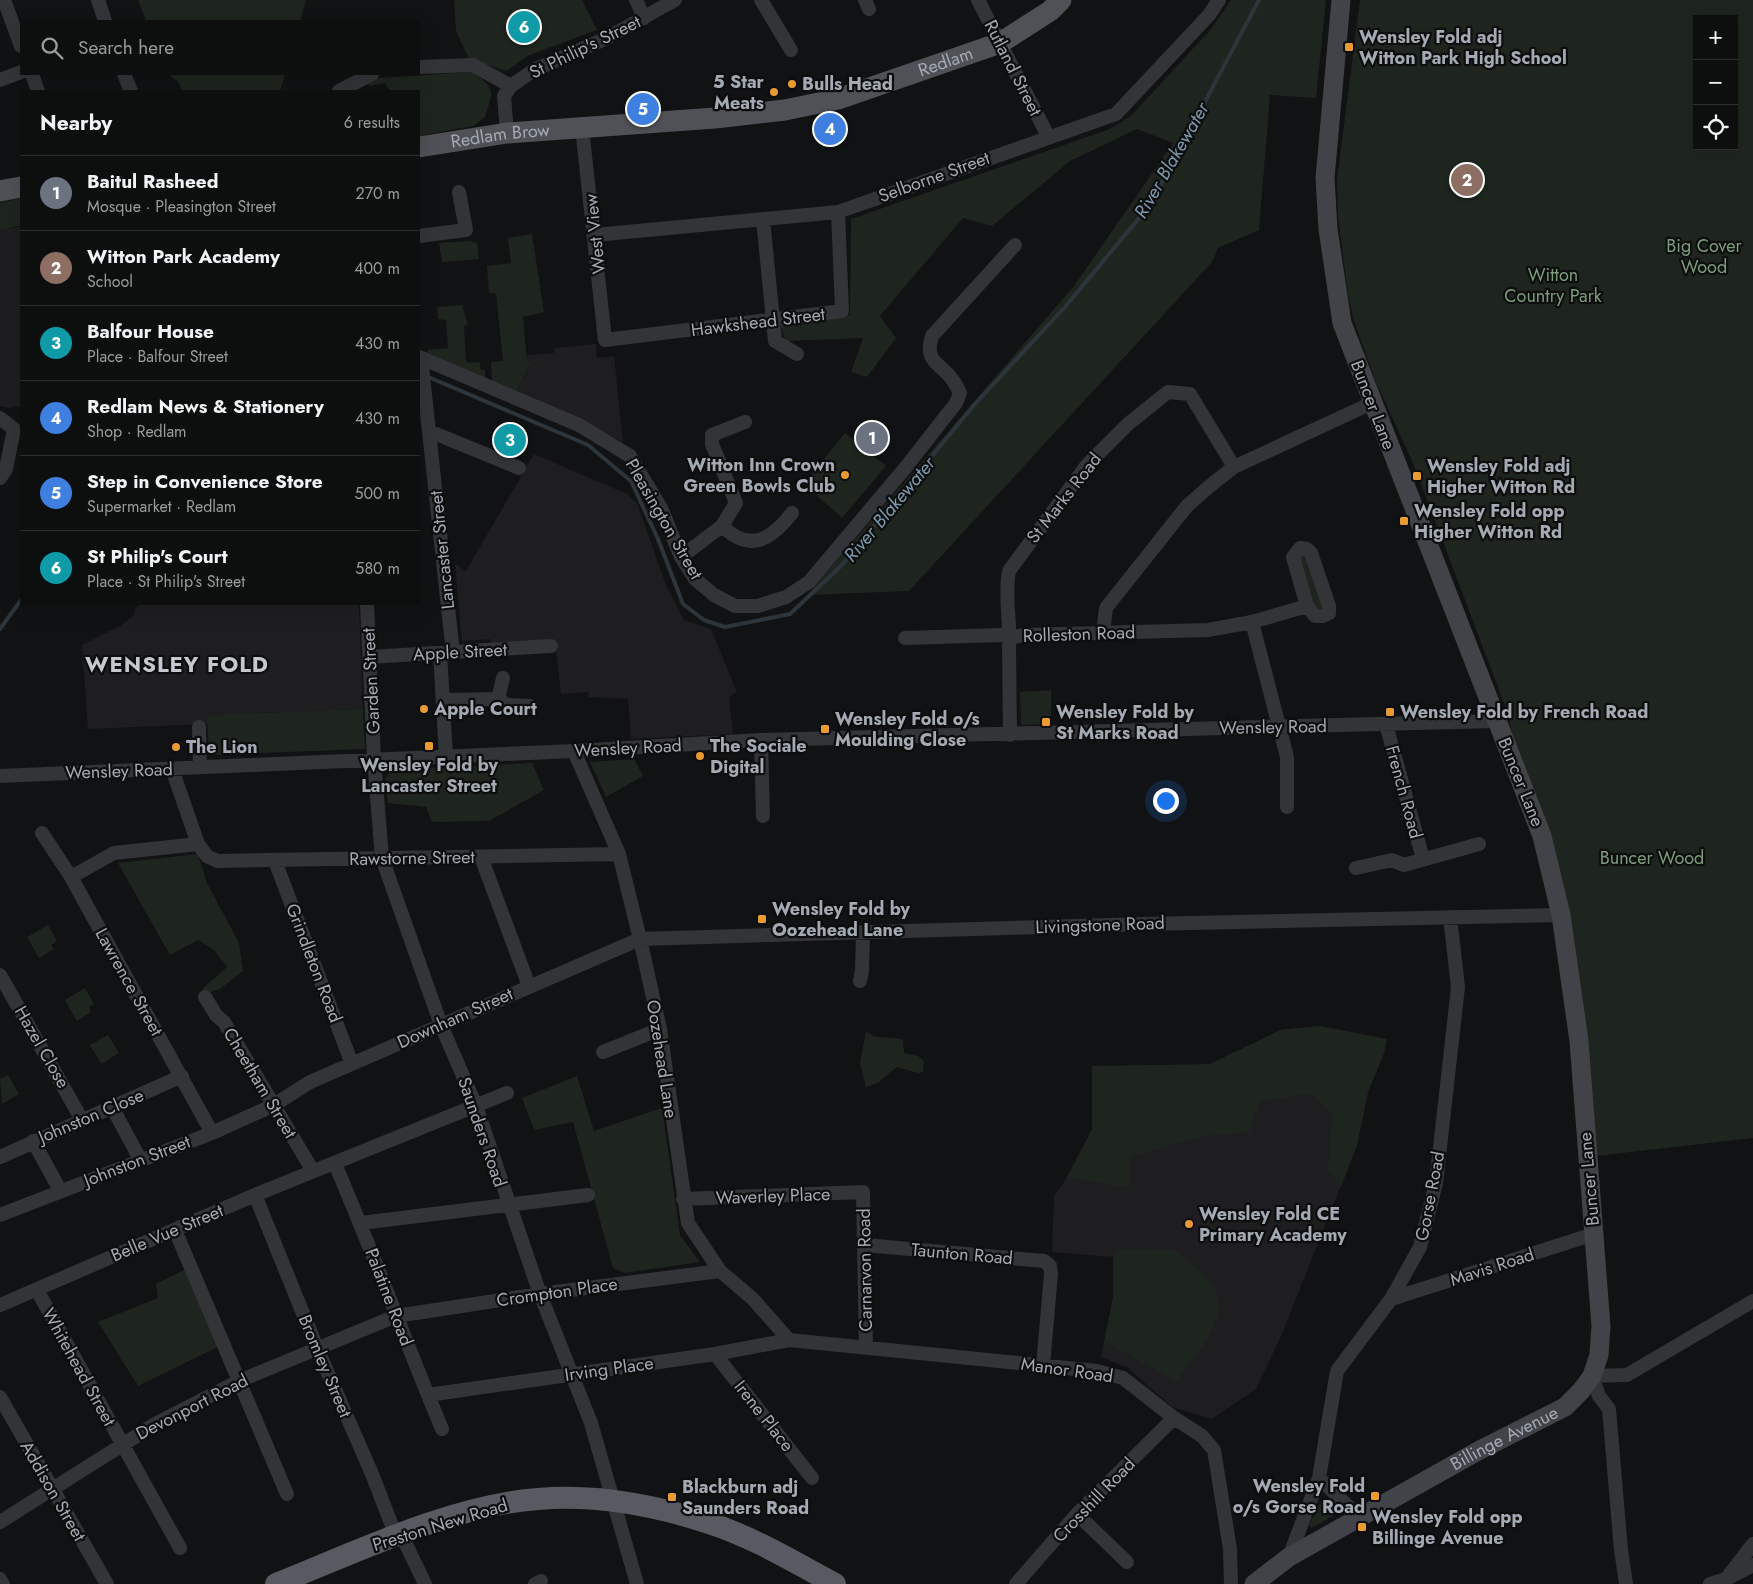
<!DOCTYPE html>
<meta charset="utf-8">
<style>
:root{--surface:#0d0e0e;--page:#1b1c1c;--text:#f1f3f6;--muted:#9a9c9e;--line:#2d2e2e;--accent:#ea9a33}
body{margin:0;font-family:Jost,sans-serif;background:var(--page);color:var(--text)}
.controls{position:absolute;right:15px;top:15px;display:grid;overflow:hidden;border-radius:0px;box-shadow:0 5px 20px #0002}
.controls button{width:45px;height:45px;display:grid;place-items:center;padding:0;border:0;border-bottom:1px solid var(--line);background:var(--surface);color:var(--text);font:25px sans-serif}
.you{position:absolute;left:1165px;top:800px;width:18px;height:18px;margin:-12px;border:4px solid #fff;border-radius:50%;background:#1a73e8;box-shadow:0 0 0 8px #1a73e833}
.badge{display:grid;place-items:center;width:32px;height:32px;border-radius:50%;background:var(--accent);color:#fff;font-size:16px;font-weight:700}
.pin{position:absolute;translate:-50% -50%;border:2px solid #fff;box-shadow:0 1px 5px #0006}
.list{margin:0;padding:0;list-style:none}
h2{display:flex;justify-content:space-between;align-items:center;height:65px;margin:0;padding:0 20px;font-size:21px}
h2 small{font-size:16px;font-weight:400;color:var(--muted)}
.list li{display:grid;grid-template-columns:32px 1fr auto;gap:15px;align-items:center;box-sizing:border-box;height:75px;padding:0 20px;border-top:1px solid var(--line)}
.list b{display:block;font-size:19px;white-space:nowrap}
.list p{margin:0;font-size:16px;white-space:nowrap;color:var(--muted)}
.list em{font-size:16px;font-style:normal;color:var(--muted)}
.icon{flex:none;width:28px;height:28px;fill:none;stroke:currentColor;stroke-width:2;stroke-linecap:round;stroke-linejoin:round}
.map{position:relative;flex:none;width:1753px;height:1584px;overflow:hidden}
.search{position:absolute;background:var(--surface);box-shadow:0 5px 20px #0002;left:20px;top:20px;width:400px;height:55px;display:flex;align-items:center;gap:12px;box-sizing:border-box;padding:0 18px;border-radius:0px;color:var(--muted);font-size:19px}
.panel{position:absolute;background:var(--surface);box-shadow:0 5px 20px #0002;left:20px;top:90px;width:400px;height:515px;border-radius:0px}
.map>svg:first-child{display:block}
.built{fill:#1e1e20}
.green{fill:#1e251e;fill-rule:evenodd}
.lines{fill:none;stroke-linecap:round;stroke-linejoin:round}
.stream{stroke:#2c353b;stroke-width:4}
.minor{stroke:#333438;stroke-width:14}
.secondary{stroke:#414348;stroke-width:19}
.primary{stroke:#4f5157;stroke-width:21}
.trunk{stroke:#575a60;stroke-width:22}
.poi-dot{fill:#ea9a33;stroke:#0d0d0e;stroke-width:2}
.labels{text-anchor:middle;stroke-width:4.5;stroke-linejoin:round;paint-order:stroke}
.poi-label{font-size:18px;font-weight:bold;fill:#a3aab3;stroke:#0d0d0e;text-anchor:start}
.street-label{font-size:18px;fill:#a3aab3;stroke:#0d0d0e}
.park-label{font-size:18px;fill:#7c9e7b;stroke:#0d0d0e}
.water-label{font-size:19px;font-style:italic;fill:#7b9bad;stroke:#0d0d0e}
.district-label{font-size:22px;font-weight:bold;letter-spacing:1px;fill:#c4c8cf;stroke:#0d0d0e}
</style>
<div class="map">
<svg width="1753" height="1584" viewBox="0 0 1753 1584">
<rect width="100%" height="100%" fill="#111213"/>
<!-- built -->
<path class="built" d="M 21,226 L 21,406 L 9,408 L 0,406 L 0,231 Z
M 596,344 L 597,358 L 614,356 L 623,442 L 516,391 L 531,364 L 527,361 L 527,355 L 554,353 L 555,348 Z
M 534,454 L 627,494 L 637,503 L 666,585 L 684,620 L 711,629 L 737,692 L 729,697 L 733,734 L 631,739 L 628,699 L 589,697 L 588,692 L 561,694 L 555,640 L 491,643 L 490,639 L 462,641 L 455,564 L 466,571 Z
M 141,604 L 359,604 L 363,709 L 208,715 L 208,724 L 88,729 L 82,645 L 120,626 L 133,616 L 136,607 Z
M 1320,1026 L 1387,1039 L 1384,1053 L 1368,1092 L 1357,1145 L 1282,1334 L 1256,1389 L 1212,1419 L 1172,1407 L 1128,1368 L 1101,1357 L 1113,1298 L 1113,1257 L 1052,1252 L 1054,1196 L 1097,1135 L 1280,1030 Z"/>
<!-- green -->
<path class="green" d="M 138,0 L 306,0 L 300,21 L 146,21 Z
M 454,0 L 582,0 L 597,30 L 527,56 L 507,71 L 469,59 L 456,31 Z
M 1231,0 L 1326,0 L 1316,98 L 1270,95 L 1259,230 L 1218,248 L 1212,262 L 909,591 L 807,595 L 1074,286 L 1173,143 L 1137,129 L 1070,161 L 992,226 L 963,218 L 880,316 L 896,338 L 867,377 L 851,372 L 863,338 L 786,341 L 780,325 L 850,315 L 851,219 L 1110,129 L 1131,116 L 1211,29 Z
M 1360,0 L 1753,0 L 1753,1138 L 1587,1157 L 1579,1041 L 1531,807 L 1506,708 L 1413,463 L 1376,382 L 1354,321 L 1348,295 L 1338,216 L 1337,180 ZM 1697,19 L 1734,19 L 1734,146 L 1697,146 Z
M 473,72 C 495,89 494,90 485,117 L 473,126 L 419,136 L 419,91 L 390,91 L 385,83 L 369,86 L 368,82 L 379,78 Z
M 170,74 L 285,74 L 280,91 L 182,91 L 178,81 L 172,78 Z
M 21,198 L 21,225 L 0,231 L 0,203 Z
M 532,234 L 544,312 L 523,317 L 527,361 L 531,363 L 516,391 L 492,381 L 491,362 L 503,361 L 496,294 L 489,293 L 487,266 L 511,263 L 508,238 Z
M 469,241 L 477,243 L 479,259 L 442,262 L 439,243 Z
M 462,305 L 468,325 L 464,326 L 466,361 L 469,363 L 480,362 L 480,369 L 485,370 L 485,378 L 428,354 L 428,350 L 448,348 L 446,320 L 438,319 L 437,307 Z
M 845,433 L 886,466 L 842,518 L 804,484 Z
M 1304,553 L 1327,608 L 1316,613 L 1299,555 Z
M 1051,690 L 1051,724 L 1021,725 L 1020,692 Z
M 363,709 L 365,749 L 209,755 L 207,715 Z
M 634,759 L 643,776 L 606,797 L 590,762 Z
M 532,763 L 544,790 L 489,821 L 432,822 L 426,807 L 388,803 L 385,779 L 391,770 Z
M 198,854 L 207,883 L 239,943 L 243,971 L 220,989 L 208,993 L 202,989 L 227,967 L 214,950 L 198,940 L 170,955 L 118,863 Z
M 48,925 L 57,941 L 51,945 L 54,949 L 39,958 L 27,937 Z
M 85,988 L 94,1004 L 89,1007 L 91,1012 L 77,1021 L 65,1000 Z
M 1320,1026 L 1387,1039 L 1384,1053 L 1368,1092 L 1357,1145 L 1341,1187 L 1328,1170 L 1332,1114 L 1311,1093 L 1259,1102 L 1249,1132 L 1204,1136 L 1129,1157 L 1129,1188 L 1067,1177 L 1092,1129 L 1092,1066 L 1210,1064 L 1280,1030 Z
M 866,1031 C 875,1041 891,1035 903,1040 L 904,1053 L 918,1056 L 924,1061 L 923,1072 L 918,1073 L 897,1067 L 878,1083 L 866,1087 L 860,1063 Z
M 108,1035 L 119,1053 L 101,1064 L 90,1045 Z
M 8,1075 L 19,1094 L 2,1104 L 0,1079 Z
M 577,1076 L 594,1131 L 662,1108 L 680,1235 L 700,1262 L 625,1273 L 613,1268 L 573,1122 L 534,1130 L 522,1098 Z
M 1118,1249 L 1175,1250 C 1186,1260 1207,1275 1214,1287 C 1233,1317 1193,1358 1177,1381 L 1104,1342 L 1113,1298 L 1113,1256 Z
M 186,1269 L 220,1346 L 138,1386 L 98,1322 L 158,1298 L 156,1284 Z
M 1333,1501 L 1339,1508 L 1339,1513 L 1311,1528 L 1309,1525 L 1321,1502 Z"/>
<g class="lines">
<!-- stream -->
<path class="stream" d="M 426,376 L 588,445 L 631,481 L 658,539 L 683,604 L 704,620 L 725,627 L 790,614 L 841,566 L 975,404 L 1065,307 L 1150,205 L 1259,0
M 0,629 L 21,600"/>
<!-- minor -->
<path class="minor" d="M 4,0 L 21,46
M 98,0 L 105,21
M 636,0 L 644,18
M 761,0 L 791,50
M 865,0 L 869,9
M 978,0 L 1048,136
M 419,67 L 473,65 L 511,86
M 32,74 L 38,91
M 124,74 L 131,91
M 0,80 L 21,72
M 339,91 L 372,74
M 582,128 L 605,340 L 842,311 L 838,212
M 507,133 L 504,96 L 511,86 L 534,70 L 607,38 L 675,0
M 763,219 L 775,341 L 797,354
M 595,235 L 838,212 L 1116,114 L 1209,15 L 1219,0
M 419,236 L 466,230 L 459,192
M 419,357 L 579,425 L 630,456 L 661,508 L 681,557 L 695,579 L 714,595 L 735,606 L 758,606 L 786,597 L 809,582 L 906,467 L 956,403 L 960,393 C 958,388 955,383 952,379 C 939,362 924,362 932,336 L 1015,245
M 421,358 L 453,653
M 0,418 L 14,429
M 429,431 L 519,468
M 0,478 L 6,469 L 14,429
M 722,526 C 750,553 771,540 792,513
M 1300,548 L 1307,549 L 1311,553 L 1329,606 L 1329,613 L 1323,616 L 1315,616 L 1307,606 L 1293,557 Z
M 681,557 L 722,526 L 736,503 L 712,444 L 712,435 L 745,422
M 367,604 L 374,759 L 382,858 L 441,1025 L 476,1106 L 540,1294 L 591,1423 L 637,1584
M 1252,622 L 1287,757 L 1287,807
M 1103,633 L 1106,608 L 1187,506 L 1211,485 L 1234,467 L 1372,403
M 905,638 L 1002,635 L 1011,638 L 1023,635 L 1208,630 L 1252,622 L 1307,606
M 440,653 L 446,756
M 369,657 L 551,646
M 498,699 L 503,678
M 443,700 L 498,699 L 507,705 L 530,706
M 1386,724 L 1423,859
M 199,727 L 200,767
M 1010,735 L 1009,646 C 1011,623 1004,596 1009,571 L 1087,465 L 1128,424 L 1168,392 L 1190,394 L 1234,467
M 761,740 L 763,816
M 574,751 L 619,854 L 640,939 L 660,1029 L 688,1223 L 720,1271 L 753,1299 L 789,1340
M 172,769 L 198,844 L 207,856 L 217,861 L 619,854
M 0,776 L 574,751 L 761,740 L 1496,721
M 42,833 L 71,877 L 212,1133
M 481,857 L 529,986
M 275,861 L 352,1064
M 1356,868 L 1392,860 L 1404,865 L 1479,844
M 71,877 L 114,853 L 198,844
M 0,975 L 82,1120
M 860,981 L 862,971 L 863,933
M 205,997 L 216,1015 L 224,1022 L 313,1171
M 603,1052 L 660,1029
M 112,1107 L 140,1159
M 33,1141 L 60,1190
M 0,1157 L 182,1076
M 335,1164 C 373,1252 405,1341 442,1429
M 255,1195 L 317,1348 L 372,1474 L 396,1536
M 683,1199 L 863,1192 L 866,1347
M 0,1215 L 212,1133 L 274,1105 L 310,1082 L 640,939 L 1144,924 L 1561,915
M 361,1223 L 588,1195
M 175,1230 L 287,1494
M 865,1245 L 1044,1261 L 1050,1266 L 1051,1274 L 1043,1365
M 37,1290 L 180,1548
M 1391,1299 L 1594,1234
M 0,1305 L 255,1195 L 507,1093
M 715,1354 L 812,1478
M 428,1395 L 715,1354 L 789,1340 L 1097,1371 L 1123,1378 L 1174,1418 L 1202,1436 L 1214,1450 L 1230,1549 L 1231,1584
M 0,1397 L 107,1584
M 1319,1478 L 1359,1517
M 1077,1514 L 1127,1562
M 0,1522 L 157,1423 L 239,1381 L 396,1316 L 540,1294 L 720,1271
M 401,1534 L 425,1584
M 1289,1557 L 1319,1478 L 1337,1371 L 1391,1299 L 1420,1247 L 1436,1183 L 1458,987 L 1450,917
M 1729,1575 L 1753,1544
M 0,1579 L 3,1584
M 535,1584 L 541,1581
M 1016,1584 L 1077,1514 L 1174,1418
M 1626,1584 L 1621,1550 L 1609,1409 L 1599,1396 L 1592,1376 L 1627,1375 L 1753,1301
M 1710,1584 L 1726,1579 L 1753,1565"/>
<!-- secondary -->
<path class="secondary" id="s1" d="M 1254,1584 L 1289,1557 L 1478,1451 L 1565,1407 L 1581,1391 L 1592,1376 L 1599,1355 L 1601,1326 L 1579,1041 L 1561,915 L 1542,836 L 1342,323 L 1328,229 L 1325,178 L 1341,0"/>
<!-- primary -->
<g class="primary">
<path id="s2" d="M 419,147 L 507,133 L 715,118 L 785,110 L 838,99 L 1000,43 L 1050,11 L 1061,0"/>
<path d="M 0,191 L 21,187"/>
</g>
<!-- trunk -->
<path class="trunk" d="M 276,1584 C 354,1553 453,1505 538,1499 C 596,1494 654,1505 709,1523 C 753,1537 794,1562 835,1584"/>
</g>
<!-- markers -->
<g class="poi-dot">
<rect x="1344" y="42" width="10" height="10" rx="2.5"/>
<circle cx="792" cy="84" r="5"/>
<circle cx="774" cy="92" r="5"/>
<circle cx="845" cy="475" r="5"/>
<rect x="1412" y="471" width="10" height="10" rx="2.5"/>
<rect x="1399" y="516" width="10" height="10" rx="2.5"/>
<circle cx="424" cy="709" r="5"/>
<rect x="1385" y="707" width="10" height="10" rx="2.5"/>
<rect x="1041" y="717" width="10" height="10" rx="2.5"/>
<rect x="820" y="724" width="10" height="10" rx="2.5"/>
<rect x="424" y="741" width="10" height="10" rx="2.5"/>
<circle cx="176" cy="747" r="5"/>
<circle cx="700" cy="756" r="5"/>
<rect x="757" y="914" width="10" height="10" rx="2.5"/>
<circle cx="1189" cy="1224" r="5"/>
<rect x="1370" y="1491" width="10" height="10" rx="2.5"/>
<rect x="667" y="1492" width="10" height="10" rx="2.5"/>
<rect x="1357" y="1522" width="10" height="10" rx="2.5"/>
</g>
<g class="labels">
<!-- poi labels -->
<g class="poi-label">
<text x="1359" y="43">Wensley Fold adj<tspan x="1359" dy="21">Witton Park High School</tspan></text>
<text x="764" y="88" text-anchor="end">5 Star<tspan x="764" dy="21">Meats</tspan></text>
<text x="802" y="90">Bulls Head</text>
<text x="835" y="471" text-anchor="end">Witton Inn Crown<tspan x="835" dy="21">Green Bowls Club</tspan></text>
<text x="1427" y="472">Wensley Fold adj<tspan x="1427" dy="21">Higher Witton Rd</tspan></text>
<text x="1414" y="517">Wensley Fold opp<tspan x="1414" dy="21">Higher Witton Rd</tspan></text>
<text x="434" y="715">Apple Court</text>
<text x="1056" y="718">Wensley Fold by<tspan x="1056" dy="21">St Marks Road</tspan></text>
<text x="1400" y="718">Wensley Fold by French Road</text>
<text x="835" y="725">Wensley Fold o/s<tspan x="835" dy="21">Moulding Close</tspan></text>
<text x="710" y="752">The Sociale<tspan x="710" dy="21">Digital</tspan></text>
<text x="186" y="753">The Lion</text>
<text x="429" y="771" text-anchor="middle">Wensley Fold by<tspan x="429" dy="21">Lancaster Street</tspan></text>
<text x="772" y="915">Wensley Fold by<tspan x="772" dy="21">Oozehead Lane</tspan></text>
<text x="1199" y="1220">Wensley Fold CE<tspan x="1199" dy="21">Primary Academy</tspan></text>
<text x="1365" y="1492" text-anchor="end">Wensley Fold<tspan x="1365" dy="21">o/s Gorse Road</tspan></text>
<text x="682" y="1493">Blackburn adj<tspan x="682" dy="21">Saunders Road</tspan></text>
<text x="1372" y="1523">Wensley Fold opp<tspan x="1372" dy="21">Billinge Avenue</tspan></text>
</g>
<!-- street labels -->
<g class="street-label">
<text transform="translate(585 47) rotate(-26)" y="6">St Philip's Street</text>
<text dy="6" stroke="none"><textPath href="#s2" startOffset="536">Redlam</textPath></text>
<text transform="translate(1013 68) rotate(63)" y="6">Rutland Street</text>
<text dy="6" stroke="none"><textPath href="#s2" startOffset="82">Redlam Brow</textPath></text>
<text transform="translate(934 177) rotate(-20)" y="6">Selborne Street</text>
<text transform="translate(595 234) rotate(-96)" y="6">West View</text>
<text transform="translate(758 322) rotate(-7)" y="6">Hawkshead Street</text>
<text transform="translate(1373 405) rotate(69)" y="6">Buncer Lane</text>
<text transform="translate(1064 498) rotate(-52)" y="6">St Marks Road</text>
<text transform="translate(664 519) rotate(60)" y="6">Pleasington Street</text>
<text transform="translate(442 550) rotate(-96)" y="6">Lancaster Street</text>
<text transform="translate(1079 634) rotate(-2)" y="6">Rolleston Road</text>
<text transform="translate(460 652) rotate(-3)" y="6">Apple Street</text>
<text transform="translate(371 681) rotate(-93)" y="6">Garden Street</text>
<text transform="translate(1273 727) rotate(-1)" y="6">Wensley Road</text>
<text transform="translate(628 748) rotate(-3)" y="6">Wensley Road</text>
<text transform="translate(119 771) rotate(-2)" y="6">Wensley Road</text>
<text transform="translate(1521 782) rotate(68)" y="6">Buncer Lane</text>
<text transform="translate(1404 792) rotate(75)" y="6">French Road</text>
<text transform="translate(412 858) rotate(-1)" y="6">Rawstorne Street</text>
<text transform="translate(1100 925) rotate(-2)" y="6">Livingstone Road</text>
<text transform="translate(314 963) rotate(69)" y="6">Grindleton Road</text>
<text transform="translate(129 982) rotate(61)" y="6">Lawrence Street</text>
<text transform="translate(455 1018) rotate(-24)" y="6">Downham Street</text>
<text transform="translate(42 1047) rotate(60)" y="6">Hazel Close</text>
<text transform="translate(662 1059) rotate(81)" y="6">Oozehead Lane</text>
<text transform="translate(260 1083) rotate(59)" y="6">Cheetham Street</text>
<text transform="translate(91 1116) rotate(-23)" y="6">Johnston Close</text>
<text transform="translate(482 1132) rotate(71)" y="6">Saunders Road</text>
<text transform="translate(137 1161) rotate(-21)" y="6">Johnston Street</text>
<text transform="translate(1589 1179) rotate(-95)" y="6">Buncer Lane</text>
<text transform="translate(773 1196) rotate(-2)" y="6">Waverley Place</text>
<text transform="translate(1430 1196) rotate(-79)" y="6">Gorse Road</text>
<text transform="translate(167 1233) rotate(-23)" y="6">Belle Vue Street</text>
<text transform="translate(962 1254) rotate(5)" y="6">Taunton Road</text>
<text transform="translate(1492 1267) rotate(-18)" y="6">Mavis Road</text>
<text transform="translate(865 1270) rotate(-91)" y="6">Carnarvon Road</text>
<text transform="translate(557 1292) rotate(-8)" y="6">Crompton Place</text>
<text transform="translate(389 1297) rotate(69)" y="6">Palatine Road</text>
<text transform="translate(325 1366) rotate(67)" y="6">Bromley Street</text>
<text transform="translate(79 1367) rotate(61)" y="6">Whitehead Street</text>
<text transform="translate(609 1369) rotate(-8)" y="6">Irving Place</text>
<text transform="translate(1067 1370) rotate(8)" y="6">Manor Road</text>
<text transform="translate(192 1407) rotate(-27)" y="6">Devonport Road</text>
<text transform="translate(764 1416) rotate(52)" y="6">Irene Place</text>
<text dy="6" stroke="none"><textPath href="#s1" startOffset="290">Billinge Avenue</textPath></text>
<text transform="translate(53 1491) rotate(60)" y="6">Addison Street</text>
<text transform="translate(1094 1500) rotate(-46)" y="6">Crosshill Road</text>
<text transform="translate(440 1525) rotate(-17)" y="6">Preston New Road</text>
</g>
<!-- park labels -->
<g class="park-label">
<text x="1704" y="252">Big Cover<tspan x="1704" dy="21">Wood</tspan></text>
<text x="1553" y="281">Witton<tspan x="1553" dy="21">Country Park</tspan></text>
<text x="1652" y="864">Buncer Wood</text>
</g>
<!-- water labels -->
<g class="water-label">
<text transform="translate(1171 160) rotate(-60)" y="7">River Blakewater</text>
<text transform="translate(889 509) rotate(-50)" y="7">River Blakewater</text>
</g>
<!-- district labels -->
<g class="district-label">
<text x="177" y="672">WENSLEY FOLD</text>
</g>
</g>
</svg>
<div class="controls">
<button>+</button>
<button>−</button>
<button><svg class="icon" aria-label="locate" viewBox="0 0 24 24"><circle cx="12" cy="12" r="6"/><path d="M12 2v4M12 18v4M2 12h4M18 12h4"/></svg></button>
</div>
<div class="you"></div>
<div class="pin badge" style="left:872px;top:438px;background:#6b7280">1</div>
<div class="pin badge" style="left:1467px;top:180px;background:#8d6e63">2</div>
<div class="pin badge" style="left:510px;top:440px;background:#0f9aa8">3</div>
<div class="pin badge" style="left:830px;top:129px;background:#3f7fe0">4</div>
<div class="pin badge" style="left:643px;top:109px;background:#3f7fe0">5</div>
<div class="pin badge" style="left:524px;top:27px;background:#0f9aa8">6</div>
<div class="search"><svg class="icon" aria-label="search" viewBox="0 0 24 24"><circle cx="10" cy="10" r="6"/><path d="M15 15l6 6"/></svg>Search here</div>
<section class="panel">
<h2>Nearby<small>6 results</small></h2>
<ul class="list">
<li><span class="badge" style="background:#6b7280">1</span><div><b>Baitul Rasheed</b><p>Mosque · Pleasington Street</p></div><em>270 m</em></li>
<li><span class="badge" style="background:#8d6e63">2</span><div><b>Witton Park Academy</b><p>School</p></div><em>400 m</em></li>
<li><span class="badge" style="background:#0f9aa8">3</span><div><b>Balfour House</b><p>Place · Balfour Street</p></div><em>430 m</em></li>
<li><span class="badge" style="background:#3f7fe0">4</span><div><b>Redlam News &amp; Stationery</b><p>Shop · Redlam</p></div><em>430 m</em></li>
<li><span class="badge" style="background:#3f7fe0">5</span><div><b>Step in Convenience Store</b><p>Supermarket · Redlam</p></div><em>500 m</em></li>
<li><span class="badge" style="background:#0f9aa8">6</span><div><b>St Philip's Court</b><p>Place · St Philip's Street</p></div><em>580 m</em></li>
</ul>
</section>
</div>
